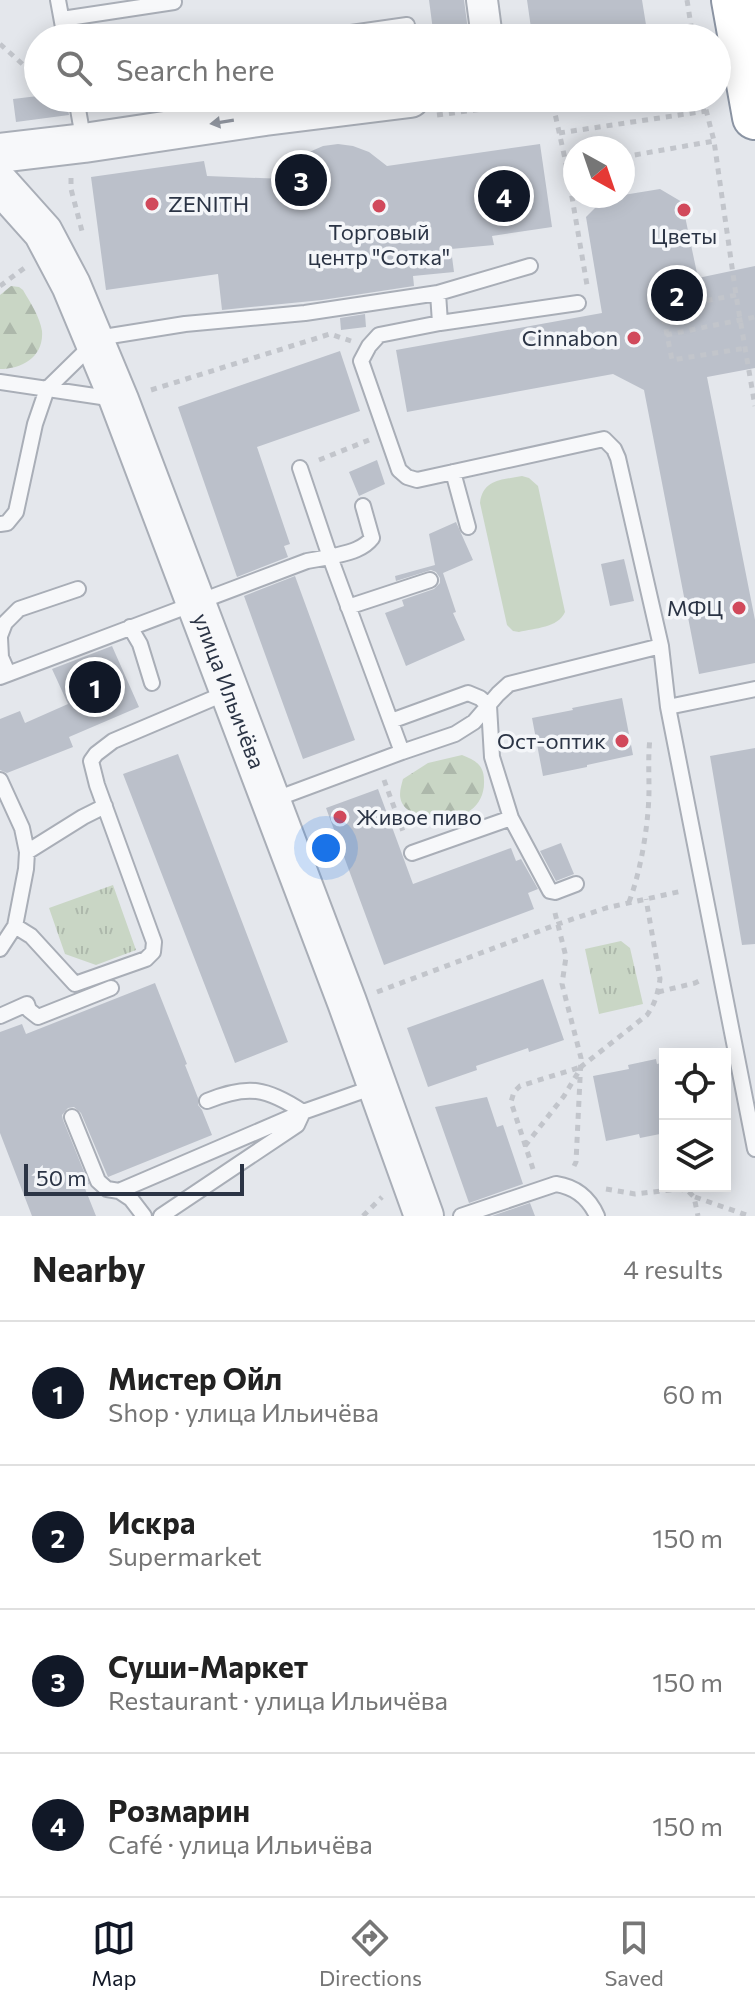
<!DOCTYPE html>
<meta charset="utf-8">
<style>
:root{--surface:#fff;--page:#f2f2f2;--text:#222;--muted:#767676;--line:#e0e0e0;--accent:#111827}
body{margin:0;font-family:Commissioner,sans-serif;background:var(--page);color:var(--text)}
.controls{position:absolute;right:24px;bottom:24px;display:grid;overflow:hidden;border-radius:0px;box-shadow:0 4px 20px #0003}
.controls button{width:72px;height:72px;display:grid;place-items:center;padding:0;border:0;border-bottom:2px solid var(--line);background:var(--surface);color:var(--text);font:40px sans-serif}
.compass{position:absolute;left:563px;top:136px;width:72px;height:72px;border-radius:50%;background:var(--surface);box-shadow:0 4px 20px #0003;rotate:140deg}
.scale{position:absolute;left:24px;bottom:20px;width:220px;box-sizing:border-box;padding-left:8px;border:4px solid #2b3445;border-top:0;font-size:22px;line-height:28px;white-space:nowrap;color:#2b3445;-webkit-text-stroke:6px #f4f6f9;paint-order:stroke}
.you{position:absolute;left:326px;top:848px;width:28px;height:28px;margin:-20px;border:6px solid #fff;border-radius:50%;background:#1a73e8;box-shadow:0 0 0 12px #1a73e833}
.badge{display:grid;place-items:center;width:52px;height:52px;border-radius:50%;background:var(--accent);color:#fff;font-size:26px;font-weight:700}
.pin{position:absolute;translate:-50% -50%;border:4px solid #fff;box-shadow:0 2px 8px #0006}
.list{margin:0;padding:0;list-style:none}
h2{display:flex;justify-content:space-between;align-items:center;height:104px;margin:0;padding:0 32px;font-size:34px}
h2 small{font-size:26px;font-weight:400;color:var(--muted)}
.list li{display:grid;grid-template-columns:52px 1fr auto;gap:24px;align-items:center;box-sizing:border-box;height:144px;padding:0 32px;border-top:2px solid var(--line)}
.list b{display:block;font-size:30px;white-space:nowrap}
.list p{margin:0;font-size:26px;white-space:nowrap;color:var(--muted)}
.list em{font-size:26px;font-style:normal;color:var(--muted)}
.icon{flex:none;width:44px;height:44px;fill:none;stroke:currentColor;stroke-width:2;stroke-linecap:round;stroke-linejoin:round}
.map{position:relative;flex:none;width:755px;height:1216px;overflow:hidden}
.search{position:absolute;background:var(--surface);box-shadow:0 4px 20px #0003;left:24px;right:24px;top:24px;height:88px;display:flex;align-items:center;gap:20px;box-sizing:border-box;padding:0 28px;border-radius:44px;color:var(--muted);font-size:30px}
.sheet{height:680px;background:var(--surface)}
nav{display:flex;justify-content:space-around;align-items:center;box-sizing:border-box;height:112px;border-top:2px solid var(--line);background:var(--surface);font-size:22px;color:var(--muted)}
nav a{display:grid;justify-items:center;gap:4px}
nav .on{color:var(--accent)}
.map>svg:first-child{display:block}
.grass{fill:url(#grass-tufts)}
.forest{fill:url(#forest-firs)}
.pitch{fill:#c9d6c5}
.building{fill:#bbc0ca}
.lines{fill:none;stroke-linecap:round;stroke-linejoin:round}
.service-casing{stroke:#a9aeb7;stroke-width:18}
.minor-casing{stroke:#a9aeb7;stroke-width:34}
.tertiary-casing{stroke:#a9aeb7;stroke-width:42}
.trunk-casing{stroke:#8b94a3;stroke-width:48}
.path{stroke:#c2c5cb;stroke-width:5;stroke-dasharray:6 6;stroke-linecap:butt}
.service{stroke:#f7f8fa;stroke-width:14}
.minor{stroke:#f7f8fa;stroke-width:30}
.tertiary{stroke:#f7f8fa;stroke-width:38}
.trunk{stroke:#fff;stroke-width:44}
.path-bridge{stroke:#c2c5cb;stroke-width:5;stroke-dasharray:6 6;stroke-linecap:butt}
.oneway{fill:#9196a0}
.poi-dot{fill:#d1495b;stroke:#f4f6f9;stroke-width:3}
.labels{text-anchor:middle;stroke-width:7;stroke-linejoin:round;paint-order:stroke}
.poi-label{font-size:22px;fill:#2b3445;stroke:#f4f6f9;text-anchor:end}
.street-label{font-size:22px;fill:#2b3445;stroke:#f4f6f9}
</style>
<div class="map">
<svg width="755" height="1216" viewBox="0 0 755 1216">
<defs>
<pattern id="grass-tufts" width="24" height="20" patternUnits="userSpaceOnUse" patternTransform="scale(2)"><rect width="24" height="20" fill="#c9d6c5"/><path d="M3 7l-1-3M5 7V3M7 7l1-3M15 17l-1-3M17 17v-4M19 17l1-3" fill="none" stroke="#adb8ab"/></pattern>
<pattern id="forest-firs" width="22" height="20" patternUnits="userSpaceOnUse" patternTransform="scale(2)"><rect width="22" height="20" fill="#c9d6c5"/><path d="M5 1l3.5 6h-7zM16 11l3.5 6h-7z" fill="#adb8ab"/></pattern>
</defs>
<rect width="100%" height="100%" fill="#e4e7ec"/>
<!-- grass -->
<path class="grass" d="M 113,885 L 136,950 L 96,965 L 65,954 L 49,908 Z
M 621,941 L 630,948 L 643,1004 L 599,1014 L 585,949 Z"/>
<!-- forest -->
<path class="forest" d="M 11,286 L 19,287 L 23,290 C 30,302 40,317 42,331 C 44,357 22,369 0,369 L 0,295 Z
M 462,755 C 475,760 484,765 484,780 C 486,814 449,826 422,816 C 414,813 406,811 402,803 C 398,795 401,787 403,779 L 428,763 Z"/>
<!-- pitch -->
<path class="pitch" d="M 522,476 L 529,478 L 538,486 L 565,612 C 558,628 535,628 519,632 L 513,631 L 507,625 L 480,503 C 483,479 502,480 522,476 Z"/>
<!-- building -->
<path class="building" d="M 429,0 L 464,0 L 469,38 L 434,38 Z
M 527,0 L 642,0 L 647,31 L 610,38 L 542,38 L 531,28 Z
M 38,96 L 38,98 L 66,98 L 69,115 L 16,122 L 13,99 Z
M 338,144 L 353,146 L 369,152 L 387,166 L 540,144 L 552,227 L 492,236 L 494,245 L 451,249 L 454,272 L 413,276 L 414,286 L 322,300 L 222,310 L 218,274 L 106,290 L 91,177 L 204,161 L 207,176 L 285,179 L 293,165 L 307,153 L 323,146 Z
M 660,189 L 682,202 L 698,278 L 755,266 L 755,368 L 707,377 L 755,620 L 755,663 L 699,674 L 644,390 L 613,374 L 407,412 L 396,350 L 602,313 L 586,217 L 605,198 Z
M 365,314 L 366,327 L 341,330 L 340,318 Z
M 340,351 L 360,411 L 257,447 L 290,544 L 284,546 L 288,557 L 237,577 L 178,407 Z
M 377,460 L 385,484 L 359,496 L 349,472 Z
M 456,522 L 473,560 L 443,573 L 456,612 L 453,613 L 465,640 L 406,666 L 385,613 L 404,606 L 402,600 L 434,589 L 440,583 L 440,578 L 436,572 L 431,570 L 396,581 L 395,576 L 435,565 L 429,534 Z
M 624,559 L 634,601 L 610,606 L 601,564 Z
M 295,576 L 355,740 L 303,759 L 244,596 Z
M 112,646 L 139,707 L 69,737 L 73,747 L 7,773 L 0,770 L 0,719 L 20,711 L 25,723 L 68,704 L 52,669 Z
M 622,698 L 633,755 L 587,765 L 587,767 L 543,776 L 532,718 L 573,710 L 572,708 Z
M 755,748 L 755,944 L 742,945 L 710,756 Z
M 178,754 L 288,1042 L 235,1063 L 123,774 Z
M 378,789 L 413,884 L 511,848 L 516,861 L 521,859 L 538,889 L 528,893 L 534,909 L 384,965 L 326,808 Z
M 561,843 L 574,874 L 556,881 L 540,851 Z
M 543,979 L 564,1040 L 529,1052 L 528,1048 L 476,1066 L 477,1070 L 428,1087 L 407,1028 Z
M 155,983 L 187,1064 L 185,1065 L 198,1098 L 198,1105 L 202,1110 L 212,1135 L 108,1177 L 81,1113 L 74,1107 L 68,1108 L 62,1115 L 63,1120 L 89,1184 L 84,1186 L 96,1216 L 32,1216 L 0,1133 L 0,1032 L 22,1024 L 26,1034 Z
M 656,1059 L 657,1064 L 665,1062 L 665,1133 L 640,1138 L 639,1134 L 606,1141 L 593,1076 L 629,1069 L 628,1065 Z
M 487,1097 L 497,1127 L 503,1125 L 523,1184 L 469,1203 L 435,1107 Z
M 530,1203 L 535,1216 L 492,1216 Z"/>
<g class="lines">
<!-- service casing -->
<g class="service-casing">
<path id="service" d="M 58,0 L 65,38
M 62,19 L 174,2
M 316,38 L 407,25
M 76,98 L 84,143
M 438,293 L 440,323
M 578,303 L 440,323 L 379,335 L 369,346 L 361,361 L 399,470 L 407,477 L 417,480 L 604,439 L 614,449 L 618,458 L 661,646
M 0,382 L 115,399
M 453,472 L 468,527
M 363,506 L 372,538 C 362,551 345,553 330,557 L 402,752
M 0,524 L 7,523 L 16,512 L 35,424 L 47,389 L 95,342 L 110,336 L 185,324 L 305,313 L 438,293 L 530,266
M 348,607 L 430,580
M 130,627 L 140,644 L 152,683
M 0,636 L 5,623 L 19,609 L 78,589
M 0,638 L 1,657 L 8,673
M 0,677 L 307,561 L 330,557 L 300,468
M 668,707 L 755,1149
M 391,721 L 468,693 L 480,698 L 489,706 L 492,757 L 511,818 L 550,891 L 555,892 L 576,884
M 0,780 L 22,828 L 27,852 L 26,869 L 15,926 L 0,949
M 273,800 L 402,752 L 455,734 L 474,722 L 498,694 L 509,684 L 661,646 L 668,707 L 755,689
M 27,852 L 83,817 L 105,806
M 412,853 L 511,818
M 15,926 L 31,936 L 75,984 L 146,959 L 153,952 L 154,942 L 97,785 L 91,761 L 96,754 L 113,741 L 226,693
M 0,1016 L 27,1004 L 29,1010 L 38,1017 L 111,988
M 72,1117 L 98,1181 L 107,1189 L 119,1191 L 131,1199 L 144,1216
M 119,1191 L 303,1112 L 374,1087
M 161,1216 L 297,1125 L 303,1112 C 267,1088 248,1084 207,1101
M 461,1216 L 556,1184 C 576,1187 589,1198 597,1216"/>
</g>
<!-- minor casing -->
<g class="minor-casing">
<path id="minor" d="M 482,0 L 487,38"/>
</g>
<!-- tertiary casing -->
<g class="tertiary-casing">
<g id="tertiary">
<path d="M 0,153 L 84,143 L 265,116 L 410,98"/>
<path id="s1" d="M 0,184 L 43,232 L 71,285 L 119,400 L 347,1002 L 424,1216"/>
</g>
</g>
<!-- trunk casing -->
<g class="trunk-casing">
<path id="trunk" d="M 734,0 L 755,117"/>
</g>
<!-- path -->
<path class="path" d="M 687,0 L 693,38
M 640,38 L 692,31
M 0,44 L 38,78
M 703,98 L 714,141 L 736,295 L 755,406
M 96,102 L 126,98
M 437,115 L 552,100 L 567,168
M 559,133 L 706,111
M 623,157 L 714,141
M 575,167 L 567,168 L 587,285
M 71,178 L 71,189 L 82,231
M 0,286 L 27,266
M 736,295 L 662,309 L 672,360 L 746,348
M 151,390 L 330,334 L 351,341
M 319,460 L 369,440
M 384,780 L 404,834
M 629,902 C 641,871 649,822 649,789 C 649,772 648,756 650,738
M 555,913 L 566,957 L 562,984 L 581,1058 L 576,1162 L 574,1166
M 377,992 L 558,924 L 606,908 L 682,891
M 658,992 L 695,983 L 703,979
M 525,1146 L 564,1096 L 582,1066 L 647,1015 C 655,1004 658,993 660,979 L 646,899
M 533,1169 L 511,1102 L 514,1092 L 520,1086 L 581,1067
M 606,1189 L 635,1194 L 679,1189 L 688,1191 L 694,1197 L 698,1216
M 695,1197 L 746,1215
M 363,1216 L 382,1197"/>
<!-- service -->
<use href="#service" class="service"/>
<!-- minor -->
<use href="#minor" class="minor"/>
<!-- tertiary -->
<use href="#tertiary" class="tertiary"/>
<!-- trunk -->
<use href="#trunk" class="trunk"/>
<!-- path-bridge -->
<path class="path-bridge" d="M 666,335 L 755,317"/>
</g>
<!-- one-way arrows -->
<defs><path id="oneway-solid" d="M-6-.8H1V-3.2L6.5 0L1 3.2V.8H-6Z" transform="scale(2)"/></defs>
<use class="oneway" href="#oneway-solid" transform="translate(222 122) rotate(171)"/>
<!-- markers -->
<g class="poi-dot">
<circle cx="152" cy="204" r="8"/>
<circle cx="379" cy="206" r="8"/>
<circle cx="684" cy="210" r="8"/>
<circle cx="634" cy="338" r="8"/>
<circle cx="739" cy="608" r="8"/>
<circle cx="622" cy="741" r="8"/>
<circle cx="340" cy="817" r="8"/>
</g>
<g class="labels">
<!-- poi labels -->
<g class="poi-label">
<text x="168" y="212" text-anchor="start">ZENITH</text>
<text x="379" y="240" text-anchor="middle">Торговый<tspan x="379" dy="25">центр "Сотка"</tspan></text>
<text x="684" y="244" text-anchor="middle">Цветы</text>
<text x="618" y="346">Cinnabon</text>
<text x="723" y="616">МФЦ</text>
<text x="606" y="749">Ост-оптик</text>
<text x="356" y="825" text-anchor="start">Живое пиво</text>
</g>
<!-- street labels -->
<g class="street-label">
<text dy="8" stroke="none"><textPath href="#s1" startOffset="560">улица Ильичёва</textPath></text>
</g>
</g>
</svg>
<div class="controls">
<button><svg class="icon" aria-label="locate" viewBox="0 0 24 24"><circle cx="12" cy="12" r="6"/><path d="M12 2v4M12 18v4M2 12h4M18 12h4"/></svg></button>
<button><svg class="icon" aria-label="layers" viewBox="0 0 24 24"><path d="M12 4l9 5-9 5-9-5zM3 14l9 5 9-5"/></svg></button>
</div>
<svg class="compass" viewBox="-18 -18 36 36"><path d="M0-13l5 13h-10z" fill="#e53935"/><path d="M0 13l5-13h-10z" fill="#767676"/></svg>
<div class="scale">50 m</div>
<div class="you"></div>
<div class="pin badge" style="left:95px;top:687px">1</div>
<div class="pin badge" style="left:677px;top:295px">2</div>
<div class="pin badge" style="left:301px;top:180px">3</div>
<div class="pin badge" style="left:504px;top:196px">4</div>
<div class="search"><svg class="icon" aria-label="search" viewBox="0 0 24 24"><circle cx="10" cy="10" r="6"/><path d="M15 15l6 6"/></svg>Search here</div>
</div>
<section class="sheet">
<h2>Nearby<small>4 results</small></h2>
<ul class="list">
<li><span class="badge">1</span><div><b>Мистер Ойл</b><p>Shop · улица Ильичёва</p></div><em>60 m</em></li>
<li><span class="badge">2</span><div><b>Искра</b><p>Supermarket</p></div><em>150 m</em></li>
<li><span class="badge">3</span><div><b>Суши-Маркет</b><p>Restaurant · улица Ильичёва</p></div><em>150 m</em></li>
<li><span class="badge">4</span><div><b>Розмарин</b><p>Café · улица Ильичёва</p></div><em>150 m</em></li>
</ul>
</section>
<nav>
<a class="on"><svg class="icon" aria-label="map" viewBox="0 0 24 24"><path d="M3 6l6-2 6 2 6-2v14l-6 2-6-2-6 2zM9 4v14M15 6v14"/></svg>Map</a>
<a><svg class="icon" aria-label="directions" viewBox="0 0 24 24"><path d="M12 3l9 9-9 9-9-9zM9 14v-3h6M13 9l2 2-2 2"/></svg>Directions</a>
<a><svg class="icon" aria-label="saved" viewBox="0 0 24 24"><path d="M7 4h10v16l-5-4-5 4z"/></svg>Saved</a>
</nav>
